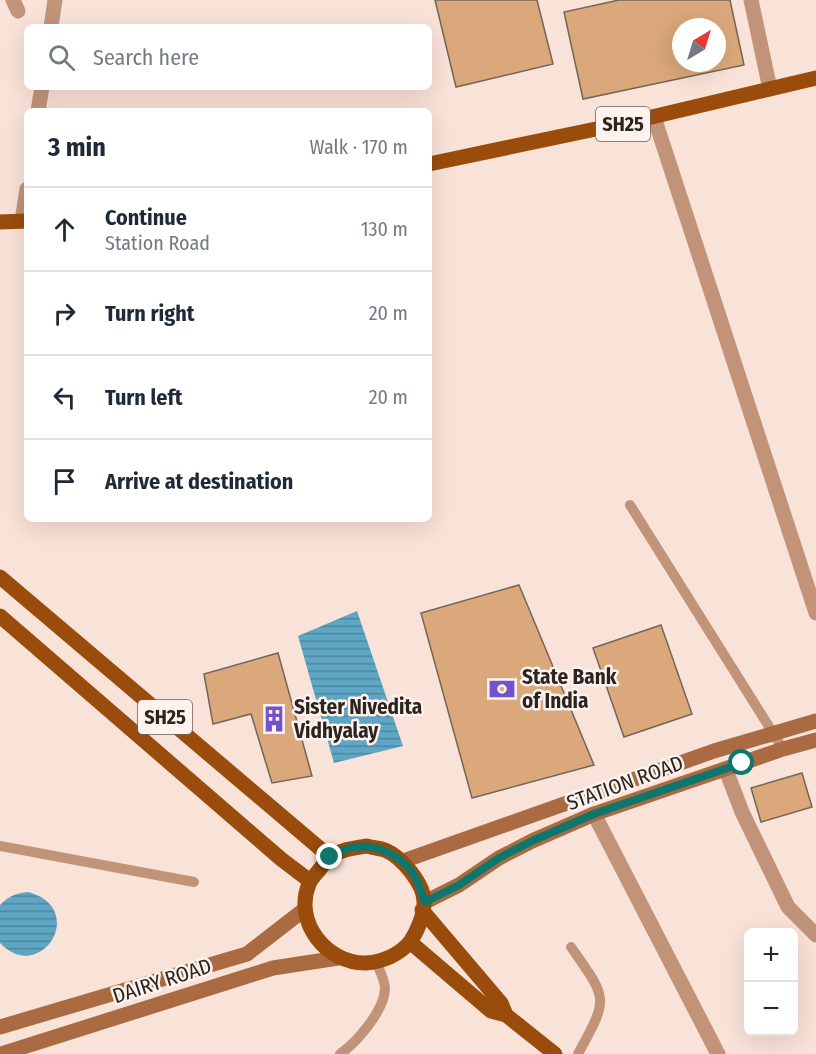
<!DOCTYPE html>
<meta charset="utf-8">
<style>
:root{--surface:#fff;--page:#f6f6f7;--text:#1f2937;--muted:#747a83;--line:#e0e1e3}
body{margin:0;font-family:"Fira Sans Condensed",sans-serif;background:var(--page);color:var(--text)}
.controls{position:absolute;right:18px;bottom:18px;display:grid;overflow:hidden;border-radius:9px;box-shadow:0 6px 24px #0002}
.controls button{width:54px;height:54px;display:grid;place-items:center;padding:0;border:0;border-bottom:2px solid var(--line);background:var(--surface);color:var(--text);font:30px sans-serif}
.compass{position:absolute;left:672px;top:18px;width:54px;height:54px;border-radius:50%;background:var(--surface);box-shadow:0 6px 24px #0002;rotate:38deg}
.stop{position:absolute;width:18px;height:18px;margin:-14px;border:4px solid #0f766e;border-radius:50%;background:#fff}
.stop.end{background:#0f766e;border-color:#fff;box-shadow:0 2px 6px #0008}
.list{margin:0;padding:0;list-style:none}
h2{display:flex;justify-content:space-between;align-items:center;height:78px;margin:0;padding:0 24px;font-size:26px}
h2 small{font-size:20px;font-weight:400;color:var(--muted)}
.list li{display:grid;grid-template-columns:39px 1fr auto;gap:18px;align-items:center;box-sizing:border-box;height:84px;padding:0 24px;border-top:2px solid var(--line)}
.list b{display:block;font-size:22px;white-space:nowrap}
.list p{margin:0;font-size:20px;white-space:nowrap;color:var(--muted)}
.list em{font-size:20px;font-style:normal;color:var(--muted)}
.icon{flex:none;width:33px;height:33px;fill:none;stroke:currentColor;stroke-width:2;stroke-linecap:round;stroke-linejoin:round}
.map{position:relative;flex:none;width:816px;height:1054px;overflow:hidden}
.search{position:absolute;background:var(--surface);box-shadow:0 6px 24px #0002;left:24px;top:24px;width:408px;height:66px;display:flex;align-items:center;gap:15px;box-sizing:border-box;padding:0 21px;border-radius:9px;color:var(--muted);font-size:22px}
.panel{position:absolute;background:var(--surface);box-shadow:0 6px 24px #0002;left:24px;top:108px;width:408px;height:414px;border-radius:9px}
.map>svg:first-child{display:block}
.water{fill:url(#water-rules)}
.building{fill:#daa87a;stroke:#756558;stroke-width:1.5;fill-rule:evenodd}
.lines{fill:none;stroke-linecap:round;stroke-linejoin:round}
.lane{stroke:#c1947a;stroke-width:10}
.street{stroke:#c1947a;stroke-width:15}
.secondary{stroke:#aa6b42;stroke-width:15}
.primary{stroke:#994c0c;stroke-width:15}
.route{stroke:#0f766e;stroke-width:8}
.labels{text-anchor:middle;stroke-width:5;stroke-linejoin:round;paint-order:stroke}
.shield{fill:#fcf2ee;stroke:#6a625e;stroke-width:1.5}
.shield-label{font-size:20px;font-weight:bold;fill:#2c2420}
.poi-label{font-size:21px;font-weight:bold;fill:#2c2420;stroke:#fcf2ee;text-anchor:start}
.street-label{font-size:21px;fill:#2c2420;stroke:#fcf2ee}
</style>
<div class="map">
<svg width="816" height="1054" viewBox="0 0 816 1054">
<defs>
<pattern id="water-rules" width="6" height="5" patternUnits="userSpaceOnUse" patternTransform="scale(1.5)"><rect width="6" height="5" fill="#5ea6c4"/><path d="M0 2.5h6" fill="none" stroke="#4e879f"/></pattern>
</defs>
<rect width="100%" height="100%" fill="#f9e2d8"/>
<!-- water -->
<path class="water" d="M 357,611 L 403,746 L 334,763 L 298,636 Z
M 28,892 C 89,908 41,986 0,943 L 0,905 C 9,896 16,893 28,892 Z"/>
<!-- building -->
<path class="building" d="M 435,0 L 537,0 L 553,64 L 456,87 Z
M 619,0 L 730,0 L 744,65 L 583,99 L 564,12 ZM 681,27 L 717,27 L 717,63 L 681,63 Z
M 519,585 L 594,765 L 472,798 L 421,613 Z
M 661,625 L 692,714 L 624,737 L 593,648 Z
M 278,653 L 312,776 L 272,783 L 251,714 L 213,724 L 204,674 Z
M 802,773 L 812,807 L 761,822 L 751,788 Z"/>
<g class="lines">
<!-- lane -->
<path class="lane" d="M 630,505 L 783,749
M 0,846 L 194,882
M 571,947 C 608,1000 609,997 578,1054
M 340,1054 C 357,1042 384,1011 385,989 C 385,980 380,971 376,962"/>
<!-- street -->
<path class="street" d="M 13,0 L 18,11
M 751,0 L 770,89
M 51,27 L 55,0
M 38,111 L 42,87
M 654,117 L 816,613
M 22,221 L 27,189
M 726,770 L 742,812 L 788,907 L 816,935
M 594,814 L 718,1054"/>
<!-- secondary -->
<path class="secondary" d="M 403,861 L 714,751 L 816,721
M 425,902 L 459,885 L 499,858 L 532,841 L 594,814 L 783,749 L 816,740
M 0,1027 L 247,954 L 305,909
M 1,1054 L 273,968 L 338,958"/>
<!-- primary -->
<path class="primary" d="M 429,164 L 639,120 L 816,78
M 0,222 L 27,221
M 0,577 L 330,857
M 0,616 L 281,859 L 310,881
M 367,846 C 373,848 379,848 385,850 C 402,857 425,885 424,903 C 424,915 417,932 410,942 C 399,955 382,962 366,963 C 327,964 293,922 309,884 C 311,879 316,874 320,869 C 323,865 327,859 332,856 C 343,849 354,848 367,846 Z
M 422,910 L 501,1003 L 506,1015
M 410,942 L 491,1011 L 506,1015 L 555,1054"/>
</g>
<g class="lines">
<!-- route -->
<path class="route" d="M 330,857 C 335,855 341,851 347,849 C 373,841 400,854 414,875 C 419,883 421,893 425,902 L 459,885 L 499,858 L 532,841 L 594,814 L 742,763"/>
</g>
<!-- icons -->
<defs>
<g id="bank-bare" transform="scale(2.07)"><path d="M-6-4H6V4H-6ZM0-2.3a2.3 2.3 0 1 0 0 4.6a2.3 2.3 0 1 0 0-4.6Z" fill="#7353cd" stroke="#fcf2ee" stroke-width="2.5" paint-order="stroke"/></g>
<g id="building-bare" transform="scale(2.07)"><path d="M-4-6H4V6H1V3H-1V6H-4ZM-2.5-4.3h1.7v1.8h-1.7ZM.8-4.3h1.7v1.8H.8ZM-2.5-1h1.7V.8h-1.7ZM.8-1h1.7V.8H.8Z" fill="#7353cd" stroke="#fcf2ee" stroke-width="2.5" paint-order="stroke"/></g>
</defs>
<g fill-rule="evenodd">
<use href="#bank-bare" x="502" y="689"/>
<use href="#building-bare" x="274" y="719"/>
</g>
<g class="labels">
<!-- shield labels -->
<g class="shield">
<rect x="596" y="107" width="54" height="34" rx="4.5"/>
<rect x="138" y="700" width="54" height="34" rx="4.5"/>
</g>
<g class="shield-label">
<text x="623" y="131">SH25</text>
<text x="165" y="724">SH25</text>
</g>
<!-- poi labels -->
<g class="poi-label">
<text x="522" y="684">State Bank<tspan x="522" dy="24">of India</tspan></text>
<text x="294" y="714">Sister Nivedita<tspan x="294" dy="24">Vidhyalay</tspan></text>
</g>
<!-- street labels -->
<g class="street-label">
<text transform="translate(625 783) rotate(-20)" y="7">STATION ROAD</text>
<text transform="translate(162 981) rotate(-18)" y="7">DAIRY ROAD</text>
</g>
</g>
</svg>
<div class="controls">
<button>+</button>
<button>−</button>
</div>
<svg class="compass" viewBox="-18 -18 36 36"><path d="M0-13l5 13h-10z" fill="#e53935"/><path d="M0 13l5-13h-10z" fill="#747a83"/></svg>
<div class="stop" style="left:742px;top:763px"></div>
<div class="stop end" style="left:330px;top:857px"></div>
<div class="search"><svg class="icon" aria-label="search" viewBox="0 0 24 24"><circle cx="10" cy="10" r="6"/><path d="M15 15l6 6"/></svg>Search here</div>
<section class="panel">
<h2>3 min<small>Walk · 170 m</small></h2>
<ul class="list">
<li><svg class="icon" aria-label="ahead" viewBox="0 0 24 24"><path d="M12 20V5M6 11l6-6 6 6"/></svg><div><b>Continue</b><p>Station Road</p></div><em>130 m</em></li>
<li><svg class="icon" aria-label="right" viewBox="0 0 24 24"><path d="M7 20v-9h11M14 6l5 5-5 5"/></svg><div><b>Turn right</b></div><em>20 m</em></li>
<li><svg class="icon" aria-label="left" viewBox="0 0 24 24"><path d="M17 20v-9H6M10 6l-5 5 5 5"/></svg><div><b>Turn left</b></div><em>20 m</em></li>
<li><svg class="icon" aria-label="arrive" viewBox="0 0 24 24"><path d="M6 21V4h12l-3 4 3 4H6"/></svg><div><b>Arrive at destination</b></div></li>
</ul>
</section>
</div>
